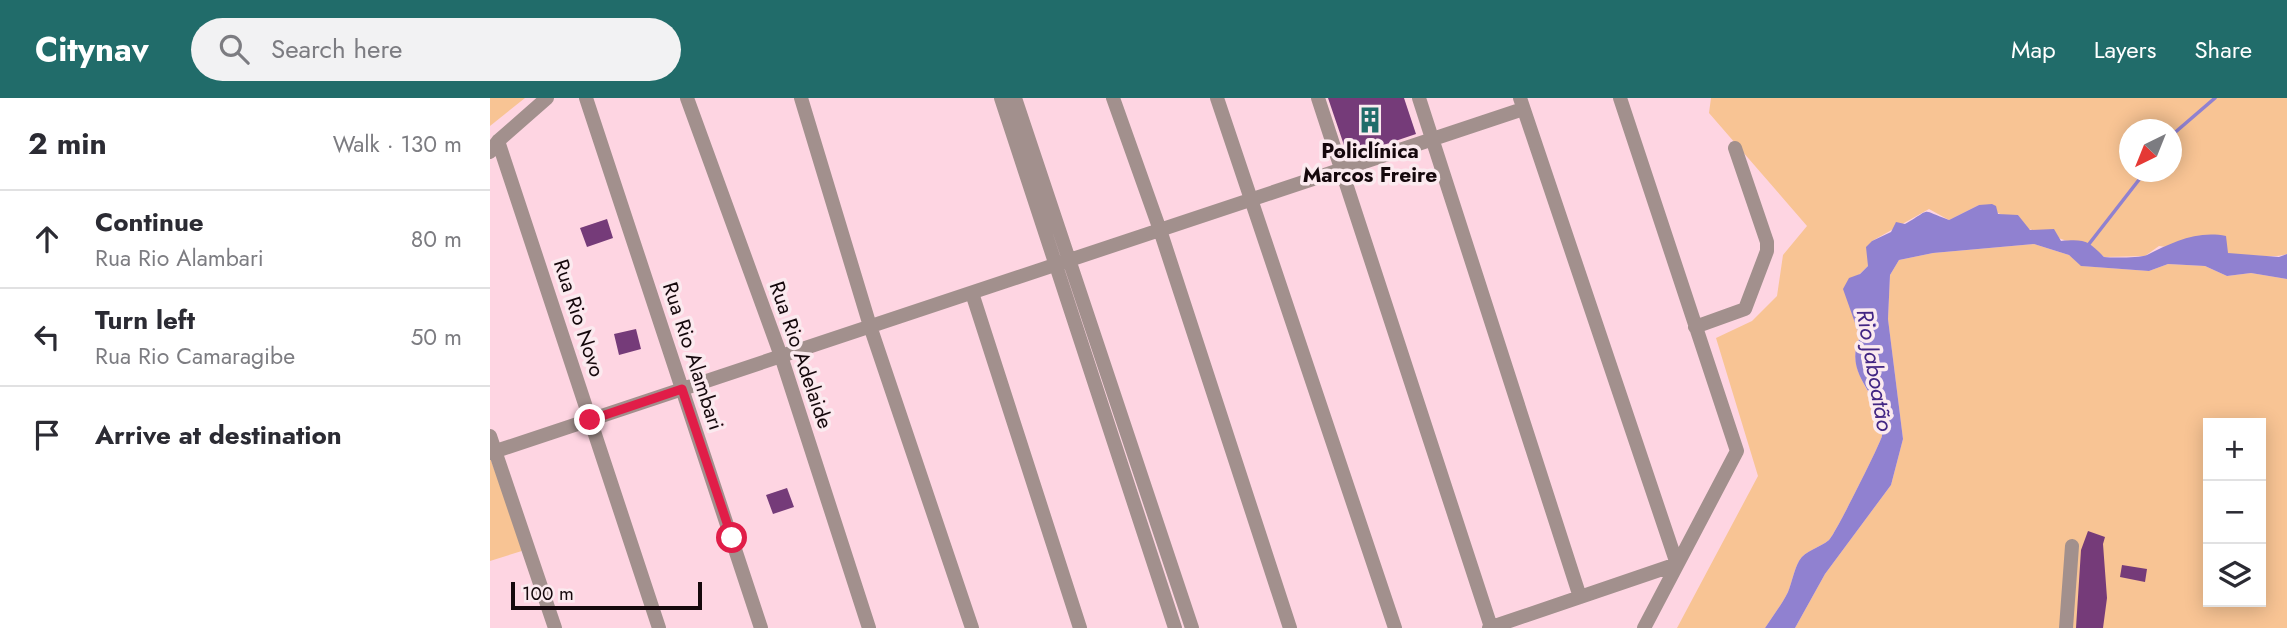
<!DOCTYPE html>
<meta charset="utf-8">
<style>
:root{--surface:#fff;--page:#f2f2f3;--text:#2b2b33;--muted:#7c7c81;--line:#e1e1e2;--accent:#216c6a}
body{margin:0;font-family:Jost,sans-serif;background:var(--page);color:var(--text)}
.controls{position:absolute;right:21px;bottom:21px;display:grid;overflow:hidden;border-radius:0px;box-shadow:0 4px 18px #0003}
.controls button{width:63px;height:63px;display:grid;place-items:center;padding:0;border:0;border-bottom:2px solid var(--line);background:var(--surface);color:var(--text);font:35px sans-serif}
.compass{position:absolute;left:1629px;top:21px;width:63px;height:63px;border-radius:50%;background:var(--surface);box-shadow:0 4px 18px #0003;rotate:223deg}
.scale{position:absolute;left:21px;bottom:18px;width:191px;box-sizing:border-box;padding-left:7px;border:4px solid #15080c;border-top:0;font-size:19px;line-height:24px;white-space:nowrap;color:#15080c;-webkit-text-stroke:5px #fbeaef;paint-order:stroke}
.stop{position:absolute;width:21px;height:21px;margin:-16px;border:5px solid #e11d48;border-radius:50%;background:#fff}
.stop.end{background:#e11d48;border-color:#fff;box-shadow:0 2px 7px #0008}
.list{margin:0;padding:0;list-style:none}
h2{display:flex;justify-content:space-between;align-items:center;height:91px;margin:0;padding:0 28px;font-size:30px}
h2 small{font-size:23px;font-weight:400;color:var(--muted)}
.list li{display:grid;grid-template-columns:46px 1fr auto;gap:21px;align-items:center;box-sizing:border-box;height:98px;padding:0 28px;border-top:2px solid var(--line)}
.list b{display:block;font-size:26px;white-space:nowrap}
.list p{margin:0;font-size:23px;white-space:nowrap;color:var(--muted)}
.list em{font-size:23px;font-style:normal;color:var(--muted)}
.icon{flex:none;width:38px;height:38px;fill:none;stroke:currentColor;stroke-width:2;stroke-linecap:round;stroke-linejoin:round}
.map{position:relative;flex:none;width:1797px;height:530px;overflow:hidden}
header{display:flex;align-items:center;gap:42px;box-sizing:border-box;height:98px;padding:0 35px;background:var(--accent);color:#fff}
header strong{font-size:33px}
nav{display:flex;gap:38px;margin-inline-start:auto;font-size:24px}
.search{width:490px;height:63px;background:var(--page);display:flex;align-items:center;gap:18px;box-sizing:border-box;padding:0 24px;border-radius:38px;color:var(--muted);font-size:26px}
main{display:flex}
aside{flex:1;background:var(--surface)}
.map>svg:first-child{display:block}
.green{fill:#f8c494;fill-rule:evenodd}
.water{fill:#9081d0}
.lines{fill:none;stroke-linecap:round;stroke-linejoin:round}
.stream{stroke:#9081d0;stroke-width:3.5}
.building{fill:#753b79}
.minor{stroke:#a2908d;stroke-width:14}
.route{stroke:#e11d48;stroke-width:9}
.labels{text-anchor:middle;stroke-width:7;stroke-linejoin:round;paint-order:stroke}
.poi-label{font-size:21px;font-weight:bold;fill:#15080c;stroke:#fbeaef}
.street-label{font-size:21px;fill:#15080c;stroke:#fbeaef}
.water-label{font-size:23px;font-style:italic;fill:#422583;stroke:#fbeaef}
</style>
<header>
<strong>Citynav</strong>
<div class="search"><svg class="icon" aria-label="search" viewBox="0 0 24 24"><circle cx="10" cy="10" r="6"/><path d="M15 15l6 6"/></svg>Search here</div>
<nav><a>Map</a><a>Layers</a><a>Share</a></nav>
</header>
<main>
<aside>
<h2>2 min<small>Walk · 130 m</small></h2>
<ul class="list">
<li><svg class="icon" aria-label="ahead" viewBox="0 0 24 24"><path d="M12 20V5M6 11l6-6 6 6"/></svg><div><b>Continue</b><p>Rua Rio Alambari</p></div><em>80 m</em></li>
<li><svg class="icon" aria-label="left" viewBox="0 0 24 24"><path d="M17 20v-9H6M10 6l-5 5 5 5"/></svg><div><b>Turn left</b><p>Rua Rio Camaragibe</p></div><em>50 m</em></li>
<li><svg class="icon" aria-label="arrive" viewBox="0 0 24 24"><path d="M6 21V4h12l-3 4 3 4H6"/></svg><div><b>Arrive at destination</b></div></li>
</ul>
</aside>
<div class="map">
<svg width="1797" height="530" viewBox="0 0 1797 530">
<rect width="100%" height="100%" fill="#fed5e2"/>
<!-- green -->
<path class="green" d="M 0,0 L 35,0 L 0,28 Z
M 1221,0 L 1797,0 L 1797,156 C 1780,163 1694,151 1669,148 L 1655,158 L 1614,159 C 1606,150 1551,135 1536,130 L 1528,117 L 1515,118 L 1489,107 L 1459,122 L 1439,111 L 1382,143 L 1378,168 L 1354,191 L 1370,239 C 1351,277 1395,299 1392,338 C 1391,344 1345,437 1339,442 C 1330,450 1315,452 1309,463 C 1304,472 1302,484 1298,494 C 1292,506 1283,518 1275,530 L 1187,530 L 1268,378 L 1226,240 L 1262,223 L 1287,198 L 1293,157 L 1317,128 L 1219,15 ZM 1640,32 L 1682,32 L 1682,74 L 1640,74 Z
M 1544,146 L 1579,157 L 1592,168 L 1659,173 L 1678,166 L 1715,168 L 1737,178 L 1761,175 L 1797,181 L 1797,530 L 1305,530 L 1335,476 L 1401,387 L 1413,341 L 1398,221 L 1400,177 L 1409,162 L 1443,155 ZM 1718,325 L 1771,325 L 1771,504 L 1718,504 Z
M 0,360 L 35,452 L 0,463 Z"/>
<!-- water -->
<path class="water" d="M 1502,106 L 1506,108 L 1508,116 L 1528,117 L 1540,132 L 1564,131 L 1571,143 C 1596,141 1598,143 1614,159 C 1622,160 1649,160 1657,157 C 1681,145 1707,132 1736,138 L 1738,155 L 1789,159 L 1797,156 L 1797,181 L 1761,175 L 1737,178 L 1715,168 L 1678,166 L 1659,173 L 1591,168 L 1579,157 L 1544,146 L 1443,155 L 1409,162 L 1400,177 L 1398,221 L 1413,341 L 1401,387 L 1335,476 L 1305,530 L 1275,530 C 1283,518 1292,506 1298,494 C 1302,484 1304,472 1309,463 C 1315,452 1330,450 1339,442 C 1345,437 1391,344 1392,338 C 1395,296 1351,279 1370,239 L 1353,191 L 1359,180 L 1370,176 L 1378,168 L 1376,149 L 1382,143 L 1401,134 L 1406,124 L 1415,126 C 1444,110 1428,111 1459,122 L 1489,107 Z"/>
<g class="lines">
<!-- stream -->
<path class="stream" d="M 1682,37 L 1725,0
M 1599,146 L 1655,74"/>
</g>
<!-- building -->
<path class="building" d="M 838,0 L 914,0 L 926,36 L 858,59 Z
M 117,121 L 123,140 L 97,149 L 90,130 Z
M 146,231 L 151,251 L 129,257 L 124,236 Z
M 297,390 L 304,409 L 283,416 L 276,397 Z
M 1598,433 L 1615,439 L 1613,446 L 1617,500 L 1613,530 L 1586,530 L 1591,452 Z
M 1632,467 L 1657,471 L 1655,484 L 1630,479 Z"/>
<g class="lines">
<!-- minor -->
<path class="minor" d="M 96,0 L 271,530
M 197,0 L 291,258 L 379,530
M 311,0 L 380,228 L 482,530
M 511,0 L 685,530
M 525,0 L 702,530
M 623,0 L 670,132 L 800,530
M 727,0 L 905,530
M 828,0 L 1001,529
M 929,0 L 1090,499
M 1130,0 L 1247,353 L 1154,530
M 8,43 L 169,530
M 0,54 L 8,43 L 57,0
M 482,195 L 590,530
M 1205,229 L 1255,211 L 1277,153 L 1277,144 L 1245,50
M 0,338 L 65,530
M 0,355 L 1033,11
M 999,530 L 1187,466 L 1030,0
M 1576,530 L 1582,448"/>
</g>
<g class="lines">
<!-- route -->
<path class="route" d="M 100,322 L 192,291 L 242,440"/>
</g>
<!-- icons -->
<defs>
<g id="building-bare" transform="scale(2.1)"><path d="M-4-6H4V6H1V3H-1V6H-4ZM-2.5-4.3h1.7v1.8h-1.7ZM.8-4.3h1.7v1.8H.8ZM-2.5-1h1.7V.8h-1.7ZM.8-1h1.7V.8H.8Z" fill="#216c6a" stroke="#fbeaef" stroke-width="2.5" paint-order="stroke"/></g>
</defs>
<g fill-rule="evenodd">
<use href="#building-bare" x="880" y="22"/>
</g>
<g class="labels">
<!-- poi labels -->
<g class="poi-label">
<text x="880" y="60">Policlínica<tspan x="880" dy="24">Marcos Freire</tspan></text>
</g>
<!-- street labels -->
<g class="street-label">
<text transform="translate(89 220) rotate(72)" y="7">Rua Rio Novo</text>
<text transform="translate(311 257) rotate(71)" y="7">Rua Rio Adelaide</text>
<text transform="translate(203 258) rotate(72)" y="7">Rua Rio Alambari</text>
</g>
<!-- water labels -->
<g class="water-label">
<text transform="translate(1385 272) rotate(80)" y="8">Rio Jaboatão</text>
</g>
</g>
</svg>
<div class="controls">
<button>+</button>
<button>−</button>
<button><svg class="icon" aria-label="layers" viewBox="0 0 24 24"><path d="M12 4l9 5-9 5-9-5zM3 14l9 5 9-5"/></svg></button>
</div>
<svg class="compass" viewBox="-18 -18 36 36"><path d="M0-13l5 13h-10z" fill="#e53935"/><path d="M0 13l5-13h-10z" fill="#7c7c81"/></svg>
<div class="scale">100 m</div>
<div class="stop" style="left:242px;top:440px"></div>
<div class="stop end" style="left:100px;top:322px"></div>
</div>
</main>
